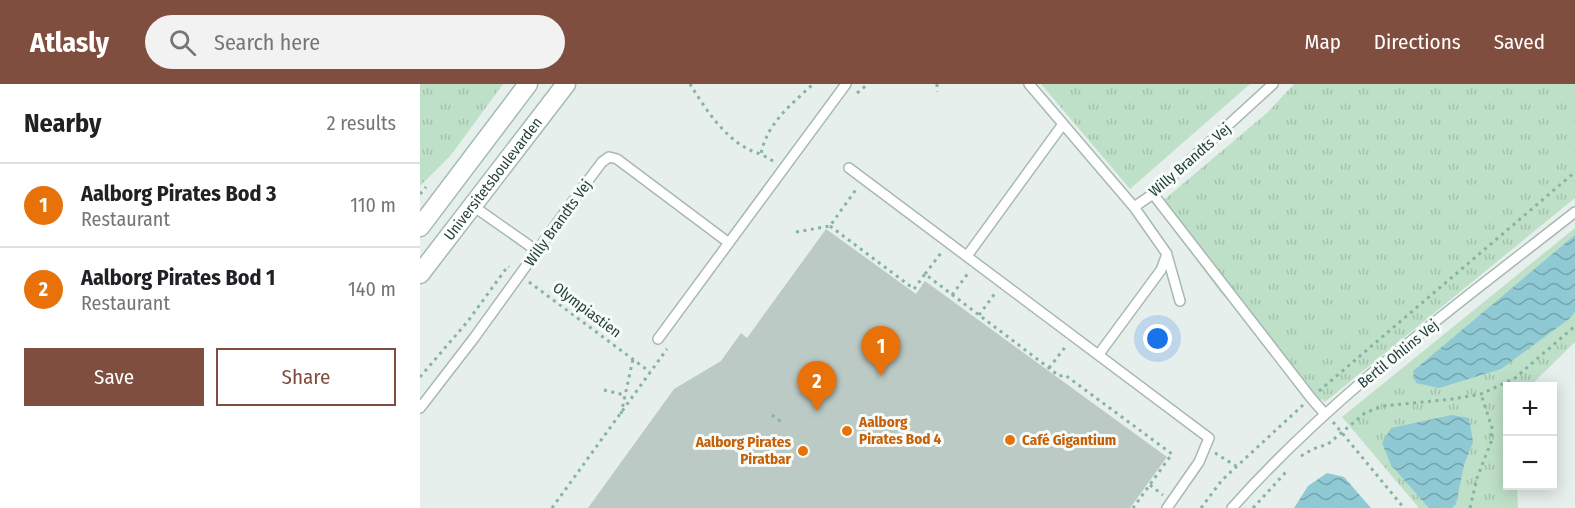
<!DOCTYPE html>
<meta charset="utf-8">
<style>
:root{--surface:#fff;--page:#f2f2f2;--text:#202124;--muted:#757577;--line:#e0e0e0;--accent:#7f4e3f}
body{margin:0;font-family:"Fira Sans Condensed",sans-serif;background:var(--page);color:var(--text)}
.controls{position:absolute;right:18px;bottom:18px;display:grid;overflow:hidden;border-radius:0px;box-shadow:0 3px 15px #0003}
.controls button{width:54px;height:54px;display:grid;place-items:center;padding:0;border:0;border-bottom:2px solid var(--line);background:var(--surface);color:var(--text);font:30px sans-serif}
.you{position:absolute;left:738px;top:255px;width:21px;height:21px;margin:-15px;border:4px solid #fff;border-radius:50%;background:#1a73e8;box-shadow:0 0 0 9px #1a73e833}
.badge{display:grid;place-items:center;width:39px;height:39px;border-radius:50%;background:var(--accent);color:#fff;font-size:20px;font-weight:700}
.pin{position:absolute;translate:-50% -50px;filter:drop-shadow(0 2px 3px #0008)}
.pin::after{content:'';position:absolute;top:32px;width:21px;height:18px;background:inherit;clip-path:polygon(0 0,100% 0,50% 100%)}
.list{margin:0;padding:0;list-style:none}
h2{display:flex;justify-content:space-between;align-items:center;height:78px;margin:0;padding:0 24px;font-size:26px}
h2 small{font-size:20px;font-weight:400;color:var(--muted)}
.list li{display:grid;grid-template-columns:39px 1fr auto;gap:18px;align-items:center;box-sizing:border-box;height:84px;padding:0 24px;border-top:2px solid var(--line)}
.list b{display:block;font-size:22px;white-space:nowrap}
.list p{margin:0;font-size:20px;white-space:nowrap;color:var(--muted)}
.list em{font-size:20px;font-style:normal;color:var(--muted)}
.actions{display:flex;gap:12px;padding:18px 24px}
.actions a{flex:1;padding:14px 0;border:2px solid var(--accent);border-radius:0px;text-align:center;font-size:21px;color:var(--accent)}
.actions .main{background:var(--accent);color:#fff}
.icon{flex:none;width:33px;height:33px;fill:none;stroke:currentColor;stroke-width:2;stroke-linecap:round;stroke-linejoin:round}
.map{position:relative;flex:none;width:1155px;height:424px;overflow:hidden}
header{display:flex;align-items:center;gap:36px;box-sizing:border-box;height:84px;padding:0 30px;background:var(--accent);color:#fff}
header strong{font-size:28px}
nav{display:flex;gap:33px;margin-inline-start:auto;font-size:21px}
.search{width:420px;height:54px;background:var(--page);display:flex;align-items:center;gap:15px;box-sizing:border-box;padding:0 21px;border-radius:33px;color:var(--muted);font-size:22px}
main{display:flex}
aside{flex:1;background:var(--surface)}
.map>svg:first-child{display:block}
.grass{fill:url(#grass-tufts)}
.water{fill:url(#water-waves)}
.building{fill:#bbcac4}
.lines{fill:none;stroke-linecap:round;stroke-linejoin:round}
.lane-casing{stroke:#a8b8b2;stroke-width:12}
.secondary-casing{stroke:#a4bbb3;stroke-width:21}
.path{stroke:#86b3a5;stroke-width:3;stroke-dasharray:3 4.5;stroke-linecap:butt}
.lane{stroke:#fff;stroke-width:9}
.secondary{stroke:#fff;stroke-width:18}
.food-dot{fill:#e8710a;stroke:#f7fbf9;stroke-width:2}
.labels{text-anchor:middle;stroke-width:6;stroke-linejoin:round;paint-order:stroke}
.street-label{font-size:15px;fill:#24423a;stroke:#f7fbf9}
.food-label{font-size:15px;font-weight:bold;fill:#c56008;stroke:#f7fbf9;text-anchor:start}
</style>
<header>
<strong>Atlasly</strong>
<div class="search"><svg class="icon" aria-label="search" viewBox="0 0 24 24"><circle cx="10" cy="10" r="6"/><path d="M15 15l6 6"/></svg>Search here</div>
<nav><a>Map</a><a>Directions</a><a>Saved</a></nav>
</header>
<main>
<aside>
<h2>Nearby<small>2 results</small></h2>
<ul class="list">
<li><span class="badge" style="background:#e8710a">1</span><div><b>Aalborg Pirates Bod 3</b><p>Restaurant</p></div><em>110 m</em></li>
<li><span class="badge" style="background:#e8710a">2</span><div><b>Aalborg Pirates Bod 1</b><p>Restaurant</p></div><em>140 m</em></li>
</ul>
<div class="actions"><a class="main">Save</a><a>Share</a></div>
</aside>
<div class="map">
<svg width="1155" height="424" viewBox="0 0 1155 424">
<defs>
<pattern id="grass-tufts" width="24" height="20" patternUnits="userSpaceOnUse" patternTransform="scale(1.5)"><rect width="24" height="20" fill="#bfe0c8"/><path d="M3 7l-1-3M5 7V3M7 7l1-3M15 17l-1-3M17 17v-4M19 17l1-3" fill="none" stroke="#a4c1ad"/></pattern>
<pattern id="water-waves" width="16" height="10" patternUnits="userSpaceOnUse" patternTransform="scale(1.5)"><rect width="16" height="10" fill="#8ec9d4"/><path d="M0 5q4-4 8 0t8 0" fill="none" stroke="#74a5ad"/></pattern>
</defs>
<rect width="100%" height="100%" fill="#e6efeb"/>
<!-- grass -->
<path class="grass" d="M 0,0 L 83,0 L 31,71 L 0,102 Z
M 621,0 L 830,0 L 710,105 Z
M 874,0 L 1155,0 L 1155,114 L 905,318 L 902,315 L 900,316 L 801,209 L 739,126 L 747,119 L 745,115 L 848,28 Z
M 1155,144 L 1155,258 L 1115,297 L 1112,302 L 1088,302 L 1088,402 L 1097,402 L 1098,424 L 999,424 L 922,333 Z"/>
<!-- water -->
<path class="water" d="M 1155,151 L 1155,228 L 1149,235 L 1081,285 L 1019,304 L 996,299 L 993,287 Z
M 1032,331 L 1049,334 L 1053,358 L 1044,381 L 1036,420 L 1032,424 L 1009,424 L 971,381 L 962,359 L 971,344 Z
M 907,389 L 924,393 L 951,424 L 874,424 L 888,402 Z"/>
<!-- building -->
<path class="building" d="M 406,145 L 496,210 L 505,197 L 747,373 L 710,424 L 168,424 L 254,305 L 301,277 L 321,249 L 327,254 Z"/>
<g class="lines">
<!-- lane casing -->
<g class="lane-casing">
<path id="lane" d="M 609,0 L 714,123 L 747,170 L 741,186 L 679,270
M 429,84 L 789,354 L 779,378 L 747,424
M 733,110 L 891,314 L 905,330
M 53,122 L 117,167
M 714,123 L 733,110 L 853,0
M 747,171 L 760,217
M 547,172 L 643,40
M 238,255 L 426,0
M 0,324 L 54,254 L 161,106 L 182,78 L 189,73 L 197,75 L 309,159
M 812,424 C 912,311 1037,221 1155,128"/>
</g>
<!-- secondary casing -->
<g class="secondary-casing">
<g id="secondary">
<path d="M 0,143 L 108,0"/>
<path id="s1" d="M 0,190 L 146,0"/>
</g>
</g>
<!-- path -->
<path class="path" d="M 270,0 C 286,26 309,62 341,70
M 517,0 L 517,8
M 437,9 L 448,0
M 353,77 L 341,70 C 347,39 371,21 393,0
M 0,110 L 6,103
M 410,142 L 494,205 L 505,190 L 629,284 L 639,292 L 645,291 L 752,370 L 713,424
M 376,148 L 410,142 L 437,104
M 505,190 L 521,169
M 109,198 L 230,288
M 532,211 L 549,188
M 559,231 L 576,208
M 629,284 L 646,262
M 0,293 L 48,237 L 88,182 L 89,183
M 184,306 L 205,311
M 899,307 L 1155,88
M 201,330 L 213,275
M 352,331 L 363,339
M 913,338 L 984,424
M 795,369 L 816,382
M 881,372 L 893,365 L 908,360 L 945,329 L 963,322 L 1032,315 L 1061,310 L 1095,294 L 1155,242
M 730,401 L 743,411
M 132,424 L 247,265
M 781,424 L 802,396 L 883,321
M 833,424 L 866,388
M 1050,424 L 1057,394 L 1071,358 L 1072,344 L 1061,310"/>
<!-- lane -->
<use href="#lane" class="lane"/>
<!-- secondary -->
<use href="#secondary" class="secondary"/>
</g>
<!-- markers -->
<g class="food-dot">
<circle cx="427" cy="347" r="6"/>
<circle cx="590" cy="356" r="6"/>
<circle cx="383" cy="367" r="6"/>
</g>
<g class="labels">
<!-- street labels -->
<g class="street-label">
<text transform="translate(770 76) rotate(-41)" y="5">Willy Brandts Vej</text>
<text dy="5" stroke="none"><textPath href="#s1" startOffset="120">Universitetsboulevarden</textPath></text>
<text transform="translate(138 139) rotate(-54)" y="5">Willy Brandts Vej</text>
<text transform="translate(167 226) rotate(37)" y="5">Olympiastien</text>
<text transform="translate(978 270) rotate(-39)" y="5">Bertil Ohlins Vej</text>
</g>
<!-- food labels -->
<g class="food-label">
<text x="439" y="343">Aalborg<tspan x="439" dy="17">Pirates Bod 4</tspan></text>
<text x="602" y="361">Café Gigantium</text>
<text x="371" y="363" text-anchor="end">Aalborg Pirates<tspan x="371" dy="17">Piratbar</tspan></text>
</g>
</g>
</svg>
<div class="controls">
<button>+</button>
<button>−</button>
</div>
<div class="you"></div>
<div class="pin badge" style="left:461px;top:292px;background:#e8710a">1</div>
<div class="pin badge" style="left:397px;top:327px;background:#e8710a">2</div>
</div>
</main>
